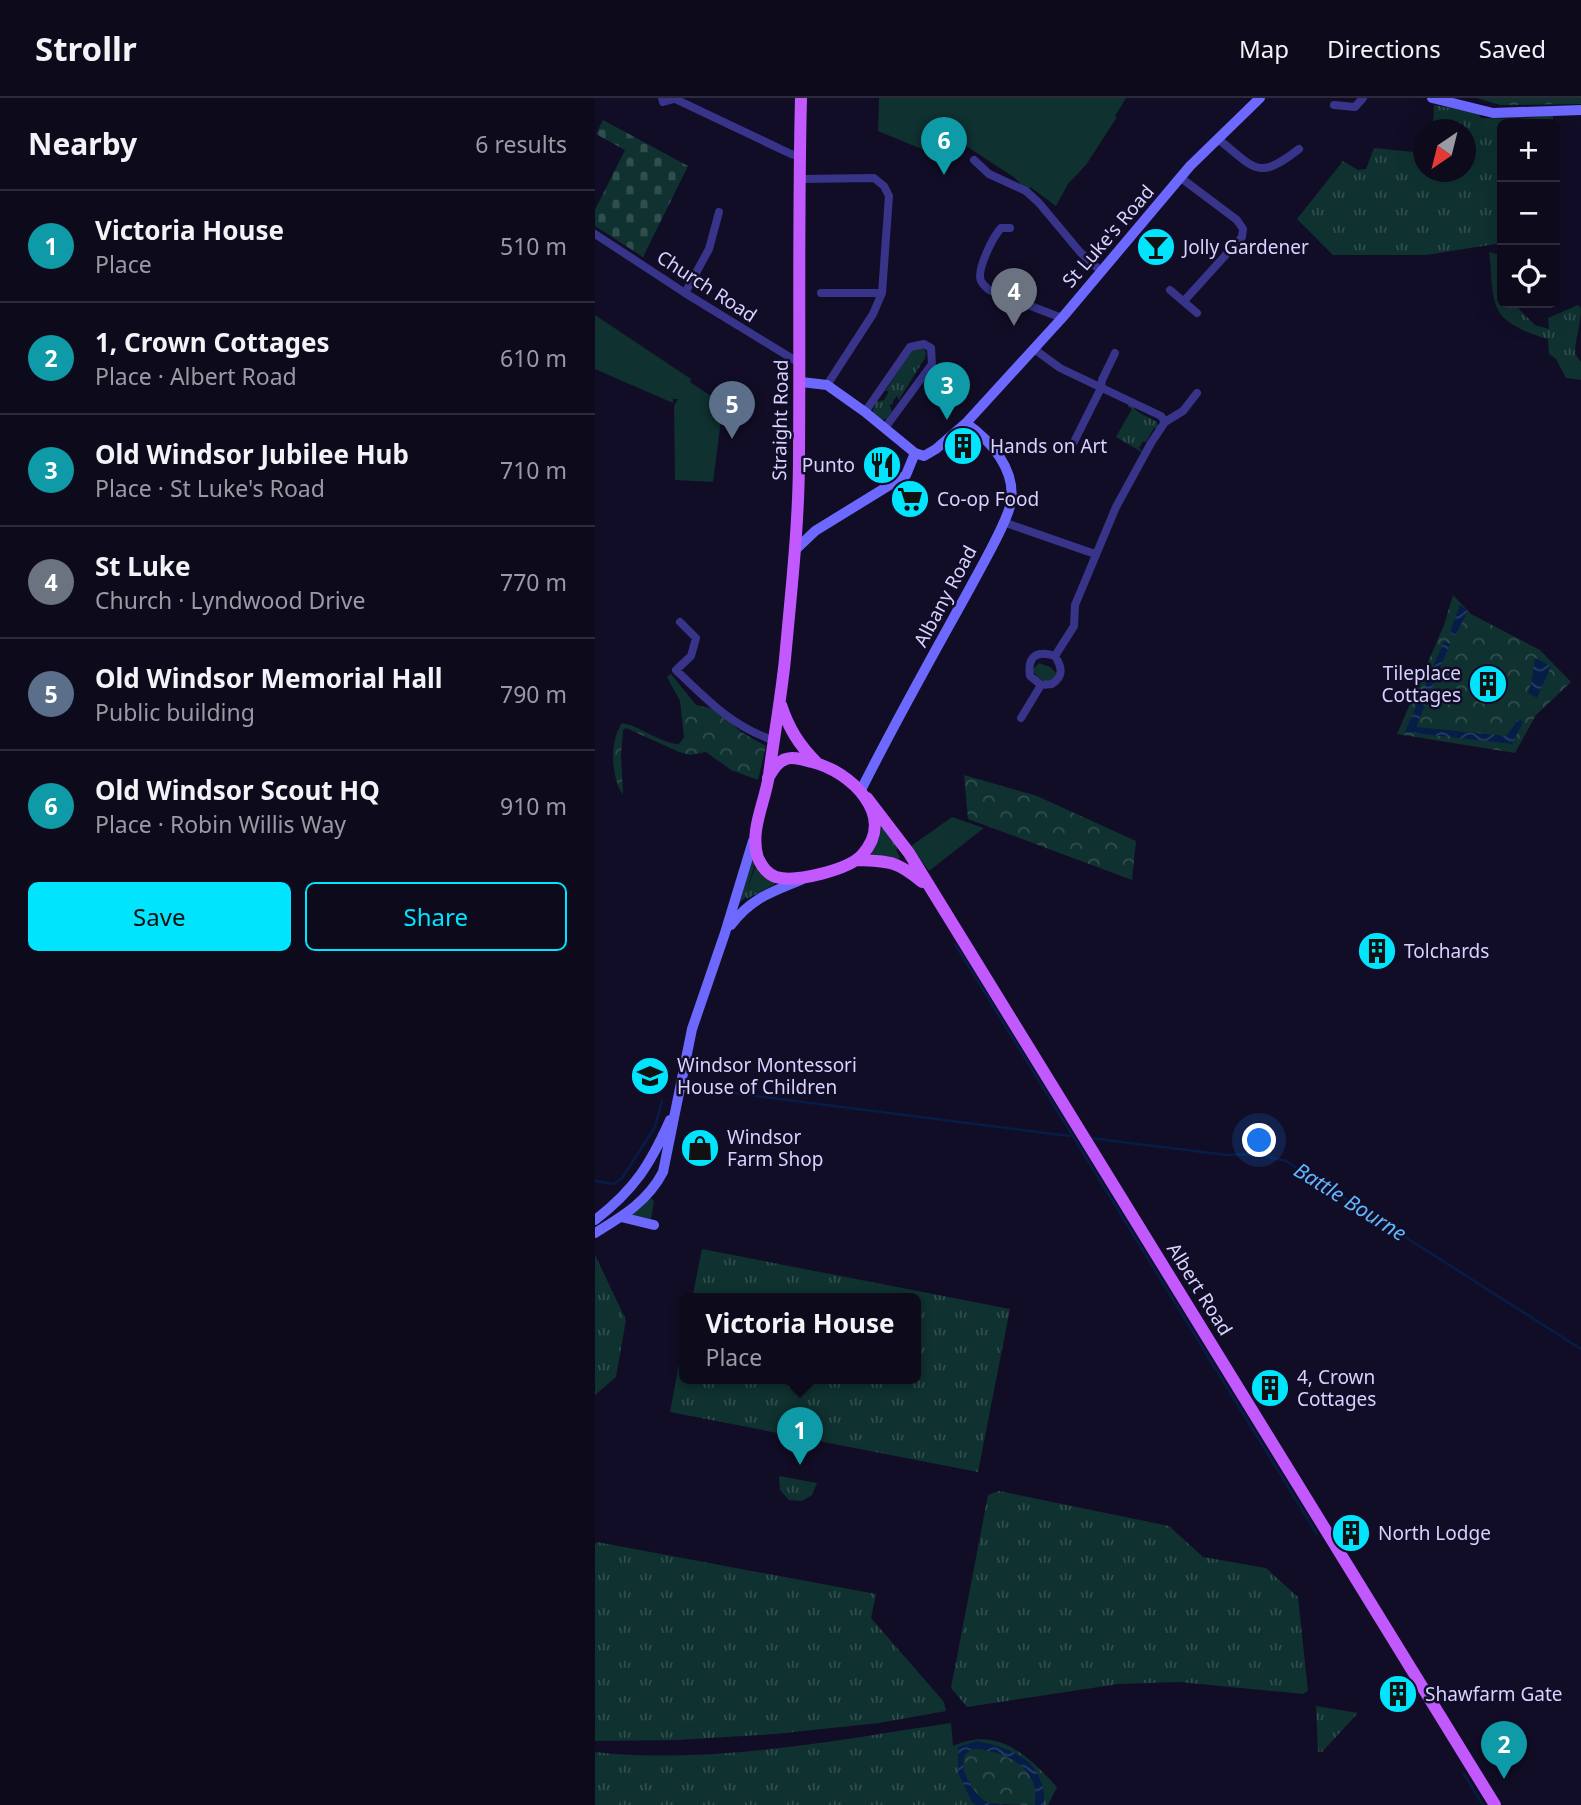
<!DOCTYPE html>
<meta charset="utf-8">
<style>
:root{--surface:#0d0a1c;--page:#1b1829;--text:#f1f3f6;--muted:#9a9aa3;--line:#2d2b3b;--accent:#00e4fd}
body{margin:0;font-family:"Noto Sans",sans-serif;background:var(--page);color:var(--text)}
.controls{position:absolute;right:21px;top:21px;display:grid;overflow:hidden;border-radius:10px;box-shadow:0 7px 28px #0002}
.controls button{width:63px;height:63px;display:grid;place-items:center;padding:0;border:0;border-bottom:2px solid var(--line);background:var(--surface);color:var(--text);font:35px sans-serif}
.compass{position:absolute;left:818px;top:21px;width:63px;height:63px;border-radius:50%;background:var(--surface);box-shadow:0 7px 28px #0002;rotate:215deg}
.you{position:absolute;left:665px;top:1043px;width:24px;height:24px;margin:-18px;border:5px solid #fff;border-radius:50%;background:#1a73e8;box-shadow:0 0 0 10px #1a73e833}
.badge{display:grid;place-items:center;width:46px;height:46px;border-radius:50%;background:var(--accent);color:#fff;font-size:23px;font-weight:700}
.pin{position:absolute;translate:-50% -58px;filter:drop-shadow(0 2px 4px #0008)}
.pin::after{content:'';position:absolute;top:37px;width:24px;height:21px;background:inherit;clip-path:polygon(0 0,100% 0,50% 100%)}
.popup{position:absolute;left:84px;top:1195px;width:242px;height:91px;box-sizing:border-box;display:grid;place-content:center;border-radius:10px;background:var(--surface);filter:drop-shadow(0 2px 5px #0005);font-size:23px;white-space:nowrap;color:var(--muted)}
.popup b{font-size:26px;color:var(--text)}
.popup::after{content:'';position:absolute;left:50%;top:100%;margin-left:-14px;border:14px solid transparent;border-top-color:var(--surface)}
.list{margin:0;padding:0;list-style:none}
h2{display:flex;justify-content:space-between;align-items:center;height:91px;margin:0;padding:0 28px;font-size:30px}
h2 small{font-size:23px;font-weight:400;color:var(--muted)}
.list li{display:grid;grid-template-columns:46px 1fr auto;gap:21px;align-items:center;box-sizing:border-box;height:112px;padding:0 28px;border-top:2px solid var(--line)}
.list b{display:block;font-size:26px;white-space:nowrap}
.list p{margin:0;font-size:23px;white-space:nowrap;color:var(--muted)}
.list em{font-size:23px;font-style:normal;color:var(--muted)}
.actions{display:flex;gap:14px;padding:21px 28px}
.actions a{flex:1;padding:16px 0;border:2px solid var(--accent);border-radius:10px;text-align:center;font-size:24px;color:var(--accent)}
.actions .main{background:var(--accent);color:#111}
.icon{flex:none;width:38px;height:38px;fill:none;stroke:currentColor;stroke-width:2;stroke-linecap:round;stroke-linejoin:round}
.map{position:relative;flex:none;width:986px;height:1707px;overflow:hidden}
header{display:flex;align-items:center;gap:42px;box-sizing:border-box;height:98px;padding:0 35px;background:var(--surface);border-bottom:2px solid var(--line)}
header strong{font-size:33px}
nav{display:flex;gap:38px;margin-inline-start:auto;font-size:24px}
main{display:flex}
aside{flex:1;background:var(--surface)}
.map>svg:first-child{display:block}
.grass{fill:url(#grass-tufts)}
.forest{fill:url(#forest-crowns)}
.cemetery{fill:url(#cemetery-stones)}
.green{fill:#0f3130}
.water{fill:url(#water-waves)}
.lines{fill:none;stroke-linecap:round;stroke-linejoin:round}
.stream{stroke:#051d47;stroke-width:2.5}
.street{stroke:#37348a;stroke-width:8}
.secondary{stroke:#6d69ff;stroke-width:10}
.primary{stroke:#c159ff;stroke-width:12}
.labels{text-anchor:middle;stroke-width:5;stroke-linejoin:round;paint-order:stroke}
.street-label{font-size:19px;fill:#d7d2ff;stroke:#110d26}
.poi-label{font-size:19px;fill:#d7d2ff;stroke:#110d26;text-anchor:start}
.water-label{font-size:21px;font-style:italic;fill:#60b5ff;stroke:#110d26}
</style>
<header>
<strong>Strollr</strong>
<nav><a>Map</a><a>Directions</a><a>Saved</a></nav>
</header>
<main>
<aside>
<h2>Nearby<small>6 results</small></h2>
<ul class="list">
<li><span class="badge" style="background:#0f9aa8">1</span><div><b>Victoria House</b><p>Place</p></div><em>510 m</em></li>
<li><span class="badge" style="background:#0f9aa8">2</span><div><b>1, Crown Cottages</b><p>Place · Albert Road</p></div><em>610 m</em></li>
<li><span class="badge" style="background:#0f9aa8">3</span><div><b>Old Windsor Jubilee Hub</b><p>Place · St Luke's Road</p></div><em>710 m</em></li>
<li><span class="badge" style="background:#6b7280">4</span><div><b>St Luke</b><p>Church · Lyndwood Drive</p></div><em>770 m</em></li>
<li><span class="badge" style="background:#5c6f8a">5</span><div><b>Old Windsor Memorial Hall</b><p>Public building</p></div><em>790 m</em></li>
<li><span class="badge" style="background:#0f9aa8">6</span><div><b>Old Windsor Scout HQ</b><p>Place · Robin Willis Way</p></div><em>910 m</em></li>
</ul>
<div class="actions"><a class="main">Save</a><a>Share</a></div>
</aside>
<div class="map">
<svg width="986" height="1707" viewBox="0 0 986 1707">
<defs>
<pattern id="grass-tufts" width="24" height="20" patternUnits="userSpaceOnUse" patternTransform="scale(1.75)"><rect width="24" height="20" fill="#0f3130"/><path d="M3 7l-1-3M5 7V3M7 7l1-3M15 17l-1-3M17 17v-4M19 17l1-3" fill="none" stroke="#314e4f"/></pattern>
<pattern id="forest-crowns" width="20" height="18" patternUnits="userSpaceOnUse" patternTransform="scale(1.75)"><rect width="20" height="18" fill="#0f3130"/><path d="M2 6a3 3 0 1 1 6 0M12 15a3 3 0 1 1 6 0" fill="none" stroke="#314e4f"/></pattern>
<pattern id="cemetery-stones" width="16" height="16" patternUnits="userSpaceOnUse" patternTransform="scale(1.75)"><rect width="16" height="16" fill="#0f3130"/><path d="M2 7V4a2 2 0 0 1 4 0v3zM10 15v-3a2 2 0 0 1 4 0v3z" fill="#314e4f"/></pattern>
<pattern id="water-waves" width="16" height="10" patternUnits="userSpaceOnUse" patternTransform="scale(1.75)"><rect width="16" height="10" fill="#051d47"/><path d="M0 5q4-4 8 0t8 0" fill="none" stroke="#293d63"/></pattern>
</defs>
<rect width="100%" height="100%" fill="#110d26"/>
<!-- grass -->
<path class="grass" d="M 839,7 L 883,15 L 886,20 L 923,21 L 958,17 L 958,26 L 907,26 L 907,145 L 831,157 L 738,157 L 702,121 L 748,63 L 763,72 L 771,71 L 779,50 L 828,55 L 828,74 L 870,74 L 870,32 L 838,31 Z
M 894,154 L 907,158 L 907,205 L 918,205 L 940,227 L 954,231 L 953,220 L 983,207 L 986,210 C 986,227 980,240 980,256 L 986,264 L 986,282 L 971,280 L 961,261 L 954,256 L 953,241 C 937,237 908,226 902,210 C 895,194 897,171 894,154 Z
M 327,249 L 331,254 L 330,260 L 305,300 L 305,303 L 302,298 L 298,303 L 298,306 L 295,307 L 297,314 L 292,321 L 285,322 L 277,315 L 281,304 L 289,302 L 293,295 L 293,293 L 288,293 L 291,292 L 317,252 Z
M 535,306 L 543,314 L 562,324 L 564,331 L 559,330 L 551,344 L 548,343 L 544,350 L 550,356 L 521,339 L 537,311 L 533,308 Z
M 444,565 L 455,569 L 463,577 L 456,586 L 444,581 L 437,572 Z
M 282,725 L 287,731 L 289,729 L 303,750 L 301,752 L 305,759 L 303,763 L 272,758 Z
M 156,763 L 160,765 L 152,792 L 161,767 L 180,783 L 180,786 L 152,801 L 151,799 L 145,804 Z
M 56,1100 L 59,1103 L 56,1121 L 36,1117 Z
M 107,1151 L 415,1211 L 383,1374 L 75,1314 L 89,1239 L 90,1281 L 320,1281 L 320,1201 L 97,1201 Z
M 0,1157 L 31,1222 L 21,1279 L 0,1297 Z
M 184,1378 L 222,1385 L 217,1397 L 207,1403 L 194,1402 L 185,1392 Z
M 404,1393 L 574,1428 L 608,1459 L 671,1470 L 703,1499 L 713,1593 L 708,1596 L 584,1584 L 524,1586 L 372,1609 L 356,1590 L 393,1397 Z
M 2,1444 L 281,1496 L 276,1520 L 349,1604 L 351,1613 L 284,1625 L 180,1636 L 82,1642 L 0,1643 L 0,1446 Z
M 721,1608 L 763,1615 L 727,1654 L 723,1654 Z
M 356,1625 L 358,1648 C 403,1627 433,1658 462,1689 L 453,1707 L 449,1707 L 449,1695 L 377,1704 L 381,1707 L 0,1707 L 0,1654 C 115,1667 242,1642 356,1625 Z"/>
<!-- forest -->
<path class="forest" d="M 882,0 L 986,0 L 986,6 L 905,7 Z
M 858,497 L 876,516 L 945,552 L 976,584 L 941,617 L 920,655 L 802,636 L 849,527 Z
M 76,576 L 101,607 L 120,611 L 146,634 L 171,648 L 163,682 L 136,672 L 111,654 L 95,657 L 84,654 L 31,630 L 28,632 L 26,658 L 28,697 C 16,679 14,644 27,625 C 48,629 64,645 84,646 L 89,639 L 85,603 L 72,579 Z
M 369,677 L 442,698 L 541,743 L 537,782 L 373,721 Z
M 379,1650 C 411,1656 446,1667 440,1707 C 428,1707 401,1707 391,1704 C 376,1694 356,1661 379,1650 Z"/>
<!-- cemetery -->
<path class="cemetery" d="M 8,22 L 93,68 L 48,159 L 0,128 L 0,112 L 30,52 L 1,36 Z"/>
<!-- green -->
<path class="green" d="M 284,0 L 531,0 L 520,18 L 522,19 L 491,67 L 473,86 L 461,108 L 435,89 L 432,93 L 420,80 L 365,44 L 360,44 L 343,61 L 329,52 L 283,33 Z
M 0,217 L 96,281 L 95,284 L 128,306 L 118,384 L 80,382 L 79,308 L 83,301 L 78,301 L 78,305 L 0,271 Z
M 357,719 L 389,730 L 334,773 L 316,748 Z"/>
<!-- water -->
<path class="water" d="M 865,507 L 873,513 L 860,538 L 855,534 Z
M 849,543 L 855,546 L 821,629 L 911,638 L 924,621 L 928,624 L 917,646 L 810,634 Z
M 940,560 L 956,568 L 942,600 L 933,595 L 937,581 Z
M 382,1643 C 419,1651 451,1663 449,1707 L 440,1707 C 445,1678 423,1660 398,1654 C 391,1653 382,1649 376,1652 C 356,1661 379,1700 394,1705 C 398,1707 405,1706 410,1707 L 381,1707 L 377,1704 L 363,1675 L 363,1649 Z"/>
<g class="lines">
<!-- stream -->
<path class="stream" d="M 360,846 L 722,1436
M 98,990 L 474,1038
M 495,1040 L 632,1057 L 660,1056 L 691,1063 L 986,1251
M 0,1083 L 19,1086 L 27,1080 L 60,1029 L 67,1003
M 869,1676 L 888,1707"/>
<!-- street -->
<path class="street" d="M 67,0 L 68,4 L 79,1
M 78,0 L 196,56 L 205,58
M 739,7 L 760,9 L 768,0
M 623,41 C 660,70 662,84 704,51
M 379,62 L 394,76 L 431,93 L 444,105 L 485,154 L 506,173
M 586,80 L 642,122 L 648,131 L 647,139 L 589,203
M 206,81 L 279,80 L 289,88 L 294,98 L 287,195 L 278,216 L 232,287
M 415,130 L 406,130 C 398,139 381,172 386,183 C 388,187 391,189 394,192 L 467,220
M 0,136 L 90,195 L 206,266
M 575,192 L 602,215
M 90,195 L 114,151 L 124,114
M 226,195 L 287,195
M 439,251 L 465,270 L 566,318 L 570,324 L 556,345 L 521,409 L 480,507 L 479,528 L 460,558 C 442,552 432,558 435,578 L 446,587 L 457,586 C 469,578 467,569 460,558
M 270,314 L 315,249 L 329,246 L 336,250 L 337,266 L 290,330
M 570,324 L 588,313 L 602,295
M 479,344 L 506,290 L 507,282 L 520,255
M 408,424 L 500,456
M 85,524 L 101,540 L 96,558 L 81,572 C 111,601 138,629 178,642
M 426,620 L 446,587"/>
<!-- secondary -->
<path class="secondary" d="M 837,0 L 898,15 L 986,12
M 206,284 L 232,287 L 270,314 L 320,355 L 329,358 L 341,351 L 371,325 L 467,220 L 595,68 L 665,0
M 200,452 L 220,433 L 311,377 L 320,355
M 266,692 C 300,624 338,557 375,490 C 385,471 413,423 416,404 C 421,371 395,342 371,325
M 136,827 C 156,800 177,794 206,782
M 26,1119 L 59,1127
M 0,1122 C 39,1092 55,1067 75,1022
M 0,1135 C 28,1118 53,1103 68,1074 L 97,931 L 130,835 L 158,743"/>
<!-- primary -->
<path class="primary" d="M 186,607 C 194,631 204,647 222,665
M 173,680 C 178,672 182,664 191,661 C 198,658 209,662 217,664 C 255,673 303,718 267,757 C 253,772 200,785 181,779 C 172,776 167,769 163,760 C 154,733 170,705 174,677 C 179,638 186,600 190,561 C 196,494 204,426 204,358 C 205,239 203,119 206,0
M 272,700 L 314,755 L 900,1707
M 261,762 C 294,763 302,763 327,784"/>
</g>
<!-- icons -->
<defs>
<g id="bar-disc" transform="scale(2.0125)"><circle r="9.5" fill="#00e4fd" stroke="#110d26"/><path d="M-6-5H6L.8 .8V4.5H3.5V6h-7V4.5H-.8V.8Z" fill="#111"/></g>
<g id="building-disc" transform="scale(2.0125)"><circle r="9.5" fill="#00e4fd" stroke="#110d26"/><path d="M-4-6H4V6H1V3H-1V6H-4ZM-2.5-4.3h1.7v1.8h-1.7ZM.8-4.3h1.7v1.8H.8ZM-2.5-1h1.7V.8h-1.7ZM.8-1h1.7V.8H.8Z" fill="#111"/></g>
<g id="restaurant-disc" transform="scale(2.0125)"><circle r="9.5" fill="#00e4fd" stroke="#110d26"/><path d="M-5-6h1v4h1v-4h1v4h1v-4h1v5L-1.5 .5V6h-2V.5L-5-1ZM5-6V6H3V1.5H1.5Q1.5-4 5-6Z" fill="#111"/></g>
<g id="supermarket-disc" transform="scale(2.0125)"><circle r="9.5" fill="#00e4fd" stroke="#110d26"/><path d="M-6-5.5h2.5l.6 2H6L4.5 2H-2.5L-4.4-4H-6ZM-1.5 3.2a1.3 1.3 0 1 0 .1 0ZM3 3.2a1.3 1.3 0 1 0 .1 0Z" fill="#111"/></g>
<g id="school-disc" transform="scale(2.0125)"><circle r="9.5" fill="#00e4fd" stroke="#110d26"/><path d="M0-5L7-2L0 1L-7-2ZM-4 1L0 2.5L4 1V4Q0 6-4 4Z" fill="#111"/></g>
<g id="shop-disc" transform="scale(2.0125)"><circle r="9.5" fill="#00e4fd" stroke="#110d26"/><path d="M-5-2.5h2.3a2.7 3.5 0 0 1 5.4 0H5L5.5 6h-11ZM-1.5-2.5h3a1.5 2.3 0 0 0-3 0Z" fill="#111"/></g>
</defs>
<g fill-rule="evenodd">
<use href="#bar-disc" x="561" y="149"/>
<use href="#building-disc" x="368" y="348"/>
<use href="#restaurant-disc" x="287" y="367"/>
<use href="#supermarket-disc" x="315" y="401"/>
<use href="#building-disc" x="893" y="586"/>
<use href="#building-disc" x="782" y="853"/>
<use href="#school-disc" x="55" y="978"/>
<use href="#shop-disc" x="105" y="1050"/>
<use href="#building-disc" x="675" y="1290"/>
<use href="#building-disc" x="756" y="1435"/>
<use href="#building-disc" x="803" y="1596"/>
</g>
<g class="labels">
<!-- street labels -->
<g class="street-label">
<text transform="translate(513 138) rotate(-49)" y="7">St Luke's Road</text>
<text transform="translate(112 188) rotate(33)" y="7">Church Road</text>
<text transform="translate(185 322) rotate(-89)" y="7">Straight Road</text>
<text transform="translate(350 498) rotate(-62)" y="7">Albany Road</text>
<text transform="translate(605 1191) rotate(58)" y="7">Albert Road</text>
</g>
<!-- poi labels -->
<g class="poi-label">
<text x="588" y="156">Jolly Gardener</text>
<text x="395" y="355">Hands on Art</text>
<text x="260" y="374" text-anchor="end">Punto</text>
<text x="342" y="408">Co-op Food</text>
<text x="866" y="582" text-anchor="end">Tileplace<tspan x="866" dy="22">Cottages</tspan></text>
<text x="809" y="860">Tolchards</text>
<text x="82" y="974">Windsor Montessori<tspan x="82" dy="22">House of Children</tspan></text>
<text x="132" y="1046">Windsor<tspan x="132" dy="22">Farm Shop</tspan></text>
<text x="702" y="1286">4, Crown<tspan x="702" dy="22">Cottages</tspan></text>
<text x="783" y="1442">North Lodge</text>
<text x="830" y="1603">Shawfarm Gate</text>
</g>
<!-- water labels -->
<g class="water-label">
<text transform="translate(755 1104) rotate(32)" y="7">Battle Bourne</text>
</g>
</g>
</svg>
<div class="controls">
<button>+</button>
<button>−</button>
<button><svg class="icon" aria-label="locate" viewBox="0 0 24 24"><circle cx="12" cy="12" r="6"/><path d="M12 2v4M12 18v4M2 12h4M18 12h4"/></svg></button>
</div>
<svg class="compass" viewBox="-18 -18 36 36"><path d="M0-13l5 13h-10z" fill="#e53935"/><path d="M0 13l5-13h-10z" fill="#9a9aa3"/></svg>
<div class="you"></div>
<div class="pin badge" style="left:205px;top:1367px;background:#0f9aa8">1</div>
<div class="popup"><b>Victoria House</b>Place</div>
<div class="pin badge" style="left:909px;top:1681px;background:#0f9aa8">2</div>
<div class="pin badge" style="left:352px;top:322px;background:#0f9aa8">3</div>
<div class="pin badge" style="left:419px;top:228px;background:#6b7280">4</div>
<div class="pin badge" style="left:137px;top:341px;background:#5c6f8a">5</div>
<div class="pin badge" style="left:349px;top:77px;background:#0f9aa8">6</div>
</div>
</main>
